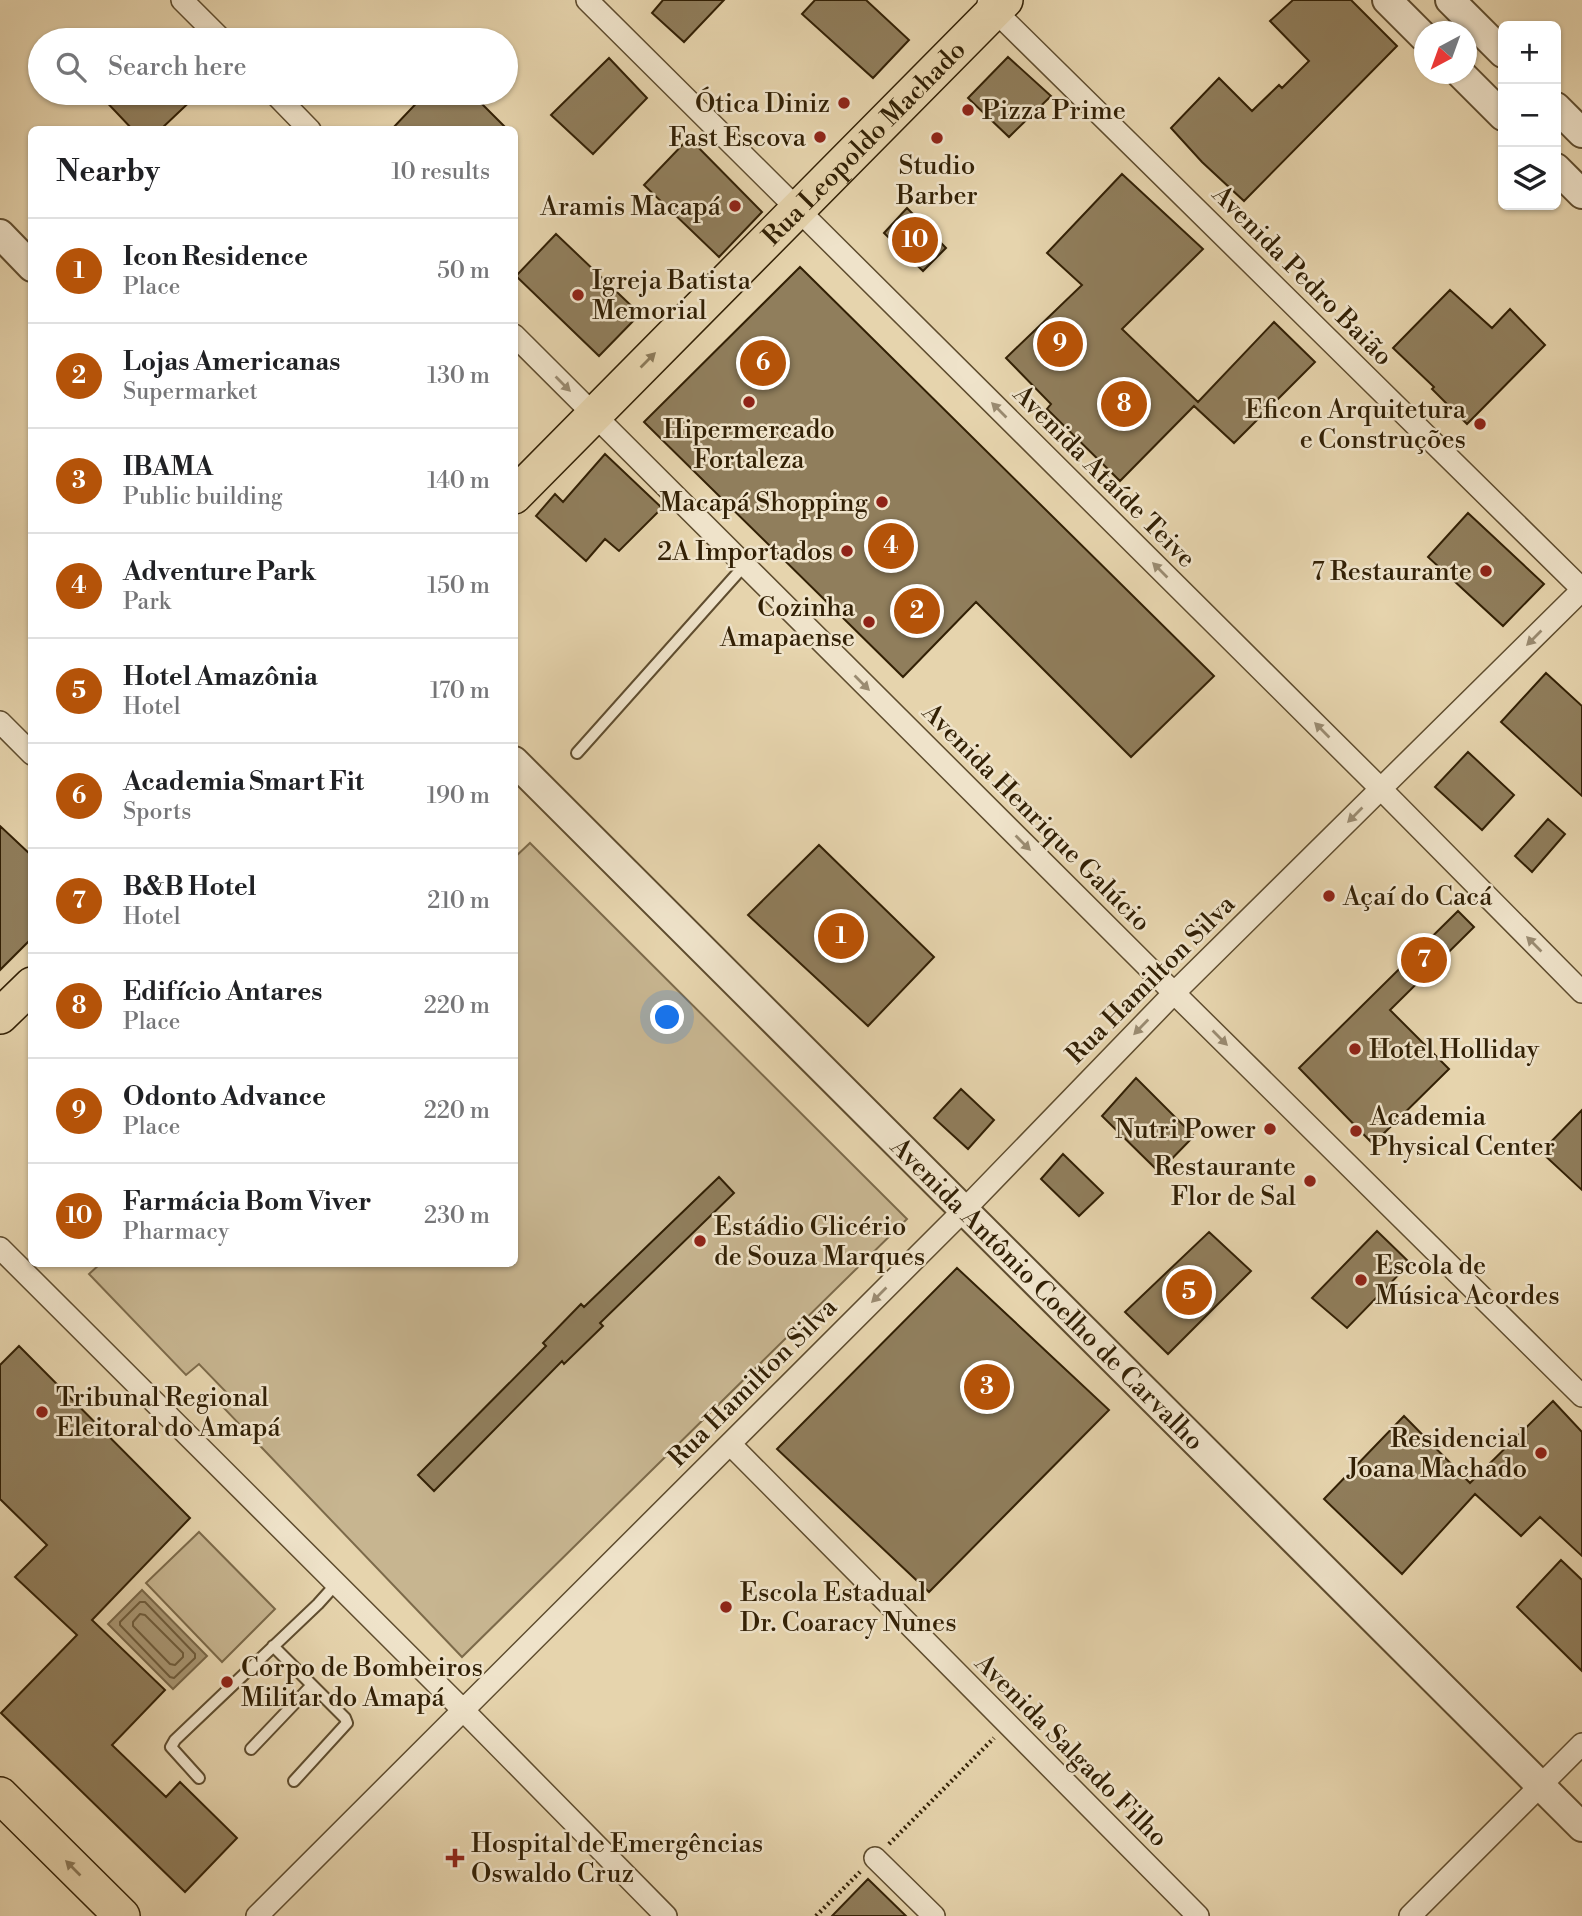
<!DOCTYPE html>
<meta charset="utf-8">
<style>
:root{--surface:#fff;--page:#f6f6f6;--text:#202124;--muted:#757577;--line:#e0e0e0;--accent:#b45309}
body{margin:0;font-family:"Libre Bodoni",serif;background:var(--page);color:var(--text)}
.controls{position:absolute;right:21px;top:21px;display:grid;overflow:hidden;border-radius:10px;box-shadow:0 2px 5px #0004}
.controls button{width:63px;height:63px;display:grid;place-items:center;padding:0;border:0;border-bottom:2px solid var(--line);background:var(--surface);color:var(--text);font:35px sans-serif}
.compass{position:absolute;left:1414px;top:21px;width:63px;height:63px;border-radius:50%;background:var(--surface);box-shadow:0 2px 5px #0004;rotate:221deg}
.you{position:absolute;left:668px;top:1018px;width:24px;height:24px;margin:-18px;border:5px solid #fff;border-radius:50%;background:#1a73e8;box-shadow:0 0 0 10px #1a73e833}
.badge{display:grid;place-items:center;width:46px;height:46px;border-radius:50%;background:var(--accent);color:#fff;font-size:23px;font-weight:700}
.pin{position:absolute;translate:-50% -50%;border:4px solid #fff;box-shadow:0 2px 7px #0006}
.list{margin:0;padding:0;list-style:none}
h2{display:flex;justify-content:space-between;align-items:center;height:91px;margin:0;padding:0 28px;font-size:30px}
h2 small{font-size:23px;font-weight:400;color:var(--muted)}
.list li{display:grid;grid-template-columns:46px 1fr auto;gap:21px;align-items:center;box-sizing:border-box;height:105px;padding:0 28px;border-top:2px solid var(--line)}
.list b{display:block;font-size:26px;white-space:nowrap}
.list p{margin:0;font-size:23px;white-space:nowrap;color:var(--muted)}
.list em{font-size:23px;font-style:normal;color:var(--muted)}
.icon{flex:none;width:38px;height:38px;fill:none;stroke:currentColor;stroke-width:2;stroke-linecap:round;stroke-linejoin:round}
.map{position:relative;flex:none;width:1582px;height:1916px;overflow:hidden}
.search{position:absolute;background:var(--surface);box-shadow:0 2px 5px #0004;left:28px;top:28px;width:490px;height:77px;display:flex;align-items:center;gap:18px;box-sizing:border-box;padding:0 24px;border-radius:38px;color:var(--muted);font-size:26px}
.panel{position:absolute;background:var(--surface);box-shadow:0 2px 5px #0004;left:28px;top:126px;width:490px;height:1141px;border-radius:10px}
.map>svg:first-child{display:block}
.green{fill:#c7b590;stroke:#7c6a4a;stroke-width:2}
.water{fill:#a99774;stroke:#796748;stroke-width:2}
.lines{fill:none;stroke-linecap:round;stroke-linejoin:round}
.shore{stroke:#6e5c3c;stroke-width:2}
.building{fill:#907e5c;stroke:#322005;stroke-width:2}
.service-casing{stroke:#5f4d2f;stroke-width:14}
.minor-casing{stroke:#5f4d2f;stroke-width:24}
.tertiary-casing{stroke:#5f4d2f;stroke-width:32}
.primary-casing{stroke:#322005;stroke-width:38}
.path{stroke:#322005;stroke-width:4.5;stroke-dasharray:2 3.5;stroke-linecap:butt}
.service{stroke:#efe3ca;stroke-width:10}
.minor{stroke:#efe3ca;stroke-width:21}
.tertiary{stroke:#efe3ca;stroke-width:28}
.primary{stroke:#e6d4ad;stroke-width:35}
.oneway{fill:#8c7a59}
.oneway2{fill:#9a8b71}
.poi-dot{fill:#8f2418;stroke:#efe3ca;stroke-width:2.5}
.labels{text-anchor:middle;stroke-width:5;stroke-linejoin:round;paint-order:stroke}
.poi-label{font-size:26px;fill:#322005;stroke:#efe3ca;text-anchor:end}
.street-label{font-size:26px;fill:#322005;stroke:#efe3ca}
</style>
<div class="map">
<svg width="1582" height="1916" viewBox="0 0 1582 1916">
<rect width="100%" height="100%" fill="#e6d4ad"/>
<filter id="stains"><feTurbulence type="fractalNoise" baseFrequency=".00286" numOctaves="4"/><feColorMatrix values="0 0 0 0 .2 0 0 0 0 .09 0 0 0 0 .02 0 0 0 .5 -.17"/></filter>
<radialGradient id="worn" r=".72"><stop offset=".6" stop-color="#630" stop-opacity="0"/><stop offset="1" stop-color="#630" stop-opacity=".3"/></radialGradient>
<!-- green -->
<path class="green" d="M 530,843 L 907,1219 L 462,1657 L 221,1405 L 229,1395 L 199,1364 L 186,1375 L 89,1274 L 100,1264 L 514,1264 L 514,858 Z
M 199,1532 L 275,1609 L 222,1662 L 146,1583 Z"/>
<!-- water -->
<path class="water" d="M 142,1590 L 207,1656 L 173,1689 L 108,1624 Z"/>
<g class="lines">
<!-- shore -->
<path class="shore" d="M 140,1602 L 145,1602 L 195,1654 L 195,1658 L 174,1678 L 170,1677 L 120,1625 L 120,1622 Z
M 140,1614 L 145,1615 L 183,1653 L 183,1657 L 175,1665 L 170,1664 L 133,1626 L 133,1622 Z"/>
</g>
<!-- building -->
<path class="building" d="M 663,0 L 724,0 L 684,42 L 652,13 Z
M 815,0 L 866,0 L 909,40 L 873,78 L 802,14 Z
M 1293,0 L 1351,0 L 1397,46 L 1244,201 L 1202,162 L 1171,128 L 1219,78 L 1252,111 L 1279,85 L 1282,88 L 1309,61 L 1270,21 Z
M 1008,57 L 1051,96 L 1009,137 L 968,98 Z
M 609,58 L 647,98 L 593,154 L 551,115 Z
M 98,93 L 199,93 L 160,130 L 133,130 Z
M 426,93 L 471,93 L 508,130 L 391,130 Z
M 689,138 L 762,212 L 719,257 L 644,185 Z
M 1122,174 L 1203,249 L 1122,329 L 1198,402 L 1274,322 L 1315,362 L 1234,443 L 1194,406 L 1120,481 L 1047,409 L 1051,404 L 1006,358 L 1082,285 L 1047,253 Z
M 907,208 L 946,248 L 923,271 L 884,233 Z
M 556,234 L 640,314 L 599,356 L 516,276 Z
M 800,267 L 1214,676 L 1131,757 L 976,602 L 903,677 L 644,422 Z
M 1450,290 L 1492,328 L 1510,309 L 1545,345 L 1467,424 L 1432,389 L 1434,387 L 1393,348 Z
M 605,454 L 662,508 L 619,551 L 605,539 L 586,561 L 536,516 L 555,494 L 563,502 Z
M 1468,513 L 1544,584 L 1503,626 L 1428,557 Z
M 1546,673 L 1582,706 L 1582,796 L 1501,722 Z
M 1468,752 L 1514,795 L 1482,830 L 1435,787 Z
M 1548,819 L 1565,834 L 1532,872 L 1515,856 Z
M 0,826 L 32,856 L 32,938 L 0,970 Z
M 819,845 L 934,957 L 868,1026 L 748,915 Z
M 1458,911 L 1474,927 L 1390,1010 L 1449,1069 L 1373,1144 L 1299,1068 Z
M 1136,1078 L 1194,1136 L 1159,1172 L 1102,1116 Z
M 961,1089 L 994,1120 L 968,1149 L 934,1118 Z
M 1582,1110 L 1582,1190 L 1541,1152 Z
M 1063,1154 L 1103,1193 L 1079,1216 L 1041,1179 Z
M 719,1177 L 734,1193 L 600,1323 L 603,1326 L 564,1364 L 562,1361 L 434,1491 L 418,1475 L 546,1346 L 543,1343 L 581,1304 L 584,1307 Z
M 1377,1231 L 1410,1263 L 1347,1328 L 1312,1298 Z
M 1209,1232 L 1251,1271 L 1168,1354 L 1125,1312 Z
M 957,1268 L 1109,1410 L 929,1592 L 777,1449 Z
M 19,1346 L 190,1518 L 92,1620 L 165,1690 L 112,1745 L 166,1797 L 180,1782 L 237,1838 L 185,1892 L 1,1713 L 77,1635 L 15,1577 L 47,1545 L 0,1499 L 0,1365 Z
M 1553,1401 L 1582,1432 L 1582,1556 L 1540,1517 L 1521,1536 L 1475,1494 L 1402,1574 L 1324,1499 L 1404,1416 L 1470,1483 Z
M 1561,1560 L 1582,1580 L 1582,1671 L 1517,1607 Z
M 868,1879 L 906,1916 L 832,1916 Z"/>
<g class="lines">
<!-- service casing -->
<g class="service-casing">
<path id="service" d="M 577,753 L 744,566
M 273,1646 L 345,1718 L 347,1723 L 294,1781
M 251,1749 L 312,1685
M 199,1778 L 171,1747 L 175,1740 L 318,1604 L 336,1584"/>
</g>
<!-- minor casing -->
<g class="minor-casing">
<path id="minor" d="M 182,0 L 222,40
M 587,0 L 1381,789 L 1582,992
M 988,4 L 1582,589
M 274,93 L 310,130
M 514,335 L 1166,985 L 1582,1396
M 0,722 L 32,754
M 0,1248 L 463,1710 L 666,1916
M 730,1444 L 1198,1916
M 875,1858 L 934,1916
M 257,1916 L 963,1211 L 1174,993 L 1582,590
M 1410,1916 L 1582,1744"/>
</g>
<!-- tertiary casing -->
<g class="tertiary-casing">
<g id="tertiary">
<path d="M 1387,0 L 1424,37"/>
<path d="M 1450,0 L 1503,53"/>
<path d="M 1461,74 L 1503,116"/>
<path d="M 1556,107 L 1582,133"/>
<path d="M 1556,168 L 1582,194"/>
<path d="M 0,234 L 32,267"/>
<path id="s1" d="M 514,761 L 1582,1827"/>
</g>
</g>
<!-- primary casing -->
<g class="primary-casing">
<g id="primary">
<path id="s2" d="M 514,496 L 1005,0"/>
<path d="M 0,1016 L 32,985"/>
<path d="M 0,1795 L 122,1916"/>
</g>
</g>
<!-- path -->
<path class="path" d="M 889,1844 L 994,1738
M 816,1916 L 860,1872"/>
<!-- service -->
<use href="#service" class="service"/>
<!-- minor -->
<use href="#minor" class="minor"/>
<!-- tertiary -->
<use href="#tertiary" class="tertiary"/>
<!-- primary -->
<use href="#primary" class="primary"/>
</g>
<!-- one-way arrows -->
<defs><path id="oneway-solid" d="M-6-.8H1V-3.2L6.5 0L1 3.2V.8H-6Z" transform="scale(1.75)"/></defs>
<g class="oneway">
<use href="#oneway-solid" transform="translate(648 360) rotate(-45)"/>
<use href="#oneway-solid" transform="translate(73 1868) rotate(-135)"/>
</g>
<g class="oneway2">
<use href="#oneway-solid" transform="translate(563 384) rotate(45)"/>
<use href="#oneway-solid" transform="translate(999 410) rotate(-135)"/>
<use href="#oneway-solid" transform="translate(1160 570) rotate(-135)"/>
<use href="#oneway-solid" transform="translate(1534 638) rotate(135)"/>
<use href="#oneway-solid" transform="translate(862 683) rotate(45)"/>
<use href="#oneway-solid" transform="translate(1322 730) rotate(-135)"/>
<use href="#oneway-solid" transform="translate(1355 815) rotate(135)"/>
<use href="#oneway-solid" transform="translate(1023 843) rotate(45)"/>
<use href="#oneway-solid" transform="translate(1534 944) rotate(-135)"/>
<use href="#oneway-solid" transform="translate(1141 1027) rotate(134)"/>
<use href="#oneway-solid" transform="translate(1220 1038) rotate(45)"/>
<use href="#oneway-solid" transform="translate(879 1295) rotate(135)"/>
</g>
<!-- markers -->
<g class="poi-dot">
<circle cx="844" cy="103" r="7"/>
<circle cx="968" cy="110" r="7"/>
<circle cx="820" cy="137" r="7"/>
<circle cx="937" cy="138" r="7"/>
<circle cx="735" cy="206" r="7"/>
<circle cx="578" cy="295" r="7"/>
<circle cx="749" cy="402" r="7"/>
<circle cx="1480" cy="424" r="7"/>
<circle cx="882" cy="502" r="7"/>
<circle cx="847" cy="551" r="7"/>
<circle cx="1486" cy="571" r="7"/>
<circle cx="869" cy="622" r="7"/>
<circle cx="1329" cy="896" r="7"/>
<circle cx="1355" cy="1049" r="7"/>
<circle cx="1270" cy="1129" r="7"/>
<circle cx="1356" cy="1131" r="7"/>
<circle cx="1310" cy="1181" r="7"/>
<circle cx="700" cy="1241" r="7"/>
<circle cx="1361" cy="1280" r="7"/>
<circle cx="42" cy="1412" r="7"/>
<circle cx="1541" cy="1453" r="7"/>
<circle cx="726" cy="1607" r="7"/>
<circle cx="227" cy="1682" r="7"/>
<path d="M451.5 1847.5h7v7h7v7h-7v7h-7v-7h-7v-7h7z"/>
</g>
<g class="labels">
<!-- poi labels -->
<g class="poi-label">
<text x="830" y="112">Ótica Diniz</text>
<text x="982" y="119" text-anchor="start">Pizza Prime</text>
<text x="806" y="146">Fast Escova</text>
<text x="937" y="174" text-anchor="middle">Studio<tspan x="937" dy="30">Barber</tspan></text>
<text x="721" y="215">Aramis Macapá</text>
<text x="592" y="289" text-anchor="start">Igreja Batista<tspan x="592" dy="30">Memorial</tspan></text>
<text x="1466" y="418">Eficon Arquitetura<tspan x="1466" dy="30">e Construções</tspan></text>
<text x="749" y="438" text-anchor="middle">Hipermercado<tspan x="749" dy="30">Fortaleza</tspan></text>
<text x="868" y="511">Macapá Shopping</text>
<text x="833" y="560">2A Importados</text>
<text x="1472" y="580">7 Restaurante</text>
<text x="855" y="616">Cozinha<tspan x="855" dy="30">Amapaense</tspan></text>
<text x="1343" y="905" text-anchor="start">Açaí do Cacá</text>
<text x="1369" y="1058" text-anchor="start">Hotel Holliday</text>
<text x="1370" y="1125" text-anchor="start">Academia<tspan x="1370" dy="30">Physical Center</tspan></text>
<text x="1256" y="1138">Nutri Power</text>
<text x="1296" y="1175">Restaurante<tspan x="1296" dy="30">Flor de Sal</tspan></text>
<text x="714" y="1235" text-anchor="start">Estádio Glicério<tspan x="714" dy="30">de Souza Marques</tspan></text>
<text x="1375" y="1274" text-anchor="start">Escola de<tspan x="1375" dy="30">Música Acordes</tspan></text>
<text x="56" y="1406" text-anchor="start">Tribunal Regional<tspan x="56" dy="30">Eleitoral do Amapá</tspan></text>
<text x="1527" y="1447">Residencial<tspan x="1527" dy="30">Joana Machado</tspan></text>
<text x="740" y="1601" text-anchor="start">Escola Estadual<tspan x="740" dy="30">Dr. Coaracy Nunes</tspan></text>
<text x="241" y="1676" text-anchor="start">Corpo de Bombeiros<tspan x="241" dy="30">Militar do Amapá</tspan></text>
<text x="471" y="1852" text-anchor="start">Hospital de Emergências<tspan x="471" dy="30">Oswaldo Cruz</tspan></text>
</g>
<!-- street labels -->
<g class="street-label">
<text dy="9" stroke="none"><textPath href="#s2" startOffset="497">Rua Leopoldo Machado</textPath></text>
<text transform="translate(1303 275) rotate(45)" y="9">Avenida Pedro Baião</text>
<text transform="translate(1105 476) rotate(45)" y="9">Avenida Ataíde Teive</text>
<text transform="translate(1037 817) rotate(45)" y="9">Avenida Henrique Galúcio</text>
<text transform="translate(1150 979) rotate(-45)" y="9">Rua Hamilton Silva</text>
<text dy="9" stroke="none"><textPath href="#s1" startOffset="754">Avenida Antônio Coelho de Carvalho</textPath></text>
<text transform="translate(752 1382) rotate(-45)" y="9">Rua Hamilton Silva</text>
<text transform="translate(1072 1750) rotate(45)" y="9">Avenida Salgado Filho</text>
</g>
</g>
<rect width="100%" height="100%" filter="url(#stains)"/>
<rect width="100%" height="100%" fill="url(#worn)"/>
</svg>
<div class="controls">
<button>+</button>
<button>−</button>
<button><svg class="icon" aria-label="layers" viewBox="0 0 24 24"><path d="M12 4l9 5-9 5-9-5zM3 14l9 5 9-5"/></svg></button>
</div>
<svg class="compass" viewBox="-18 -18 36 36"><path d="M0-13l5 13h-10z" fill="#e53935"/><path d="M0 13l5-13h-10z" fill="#757577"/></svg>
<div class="you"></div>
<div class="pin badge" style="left:841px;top:936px">1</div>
<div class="pin badge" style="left:917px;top:611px">2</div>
<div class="pin badge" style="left:987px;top:1387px">3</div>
<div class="pin badge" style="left:891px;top:546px">4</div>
<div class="pin badge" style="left:1189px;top:1292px">5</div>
<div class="pin badge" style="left:763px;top:363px">6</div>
<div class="pin badge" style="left:1424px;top:960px">7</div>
<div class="pin badge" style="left:1124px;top:404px">8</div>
<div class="pin badge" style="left:1060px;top:344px">9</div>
<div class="pin badge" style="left:915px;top:240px">10</div>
<div class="search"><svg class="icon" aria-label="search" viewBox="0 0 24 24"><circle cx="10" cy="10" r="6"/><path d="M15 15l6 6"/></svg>Search here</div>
<section class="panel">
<h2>Nearby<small>10 results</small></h2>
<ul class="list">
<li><span class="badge">1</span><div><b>Icon Residence</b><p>Place</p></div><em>50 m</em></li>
<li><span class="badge">2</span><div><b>Lojas Americanas</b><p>Supermarket</p></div><em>130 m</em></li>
<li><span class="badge">3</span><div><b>IBAMA</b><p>Public building</p></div><em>140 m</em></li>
<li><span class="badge">4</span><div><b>Adventure Park</b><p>Park</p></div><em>150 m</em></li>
<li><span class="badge">5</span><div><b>Hotel Amazônia</b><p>Hotel</p></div><em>170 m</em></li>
<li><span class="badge">6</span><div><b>Academia Smart Fit</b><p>Sports</p></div><em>190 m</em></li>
<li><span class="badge">7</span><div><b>B&amp;B Hotel</b><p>Hotel</p></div><em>210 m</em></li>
<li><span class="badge">8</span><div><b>Edifício Antares</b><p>Place</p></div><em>220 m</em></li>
<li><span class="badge">9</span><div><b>Odonto Advance</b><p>Place</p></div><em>220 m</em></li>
<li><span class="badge">10</span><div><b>Farmácia Bom Viver</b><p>Pharmacy</p></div><em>230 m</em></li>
</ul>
</section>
</div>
